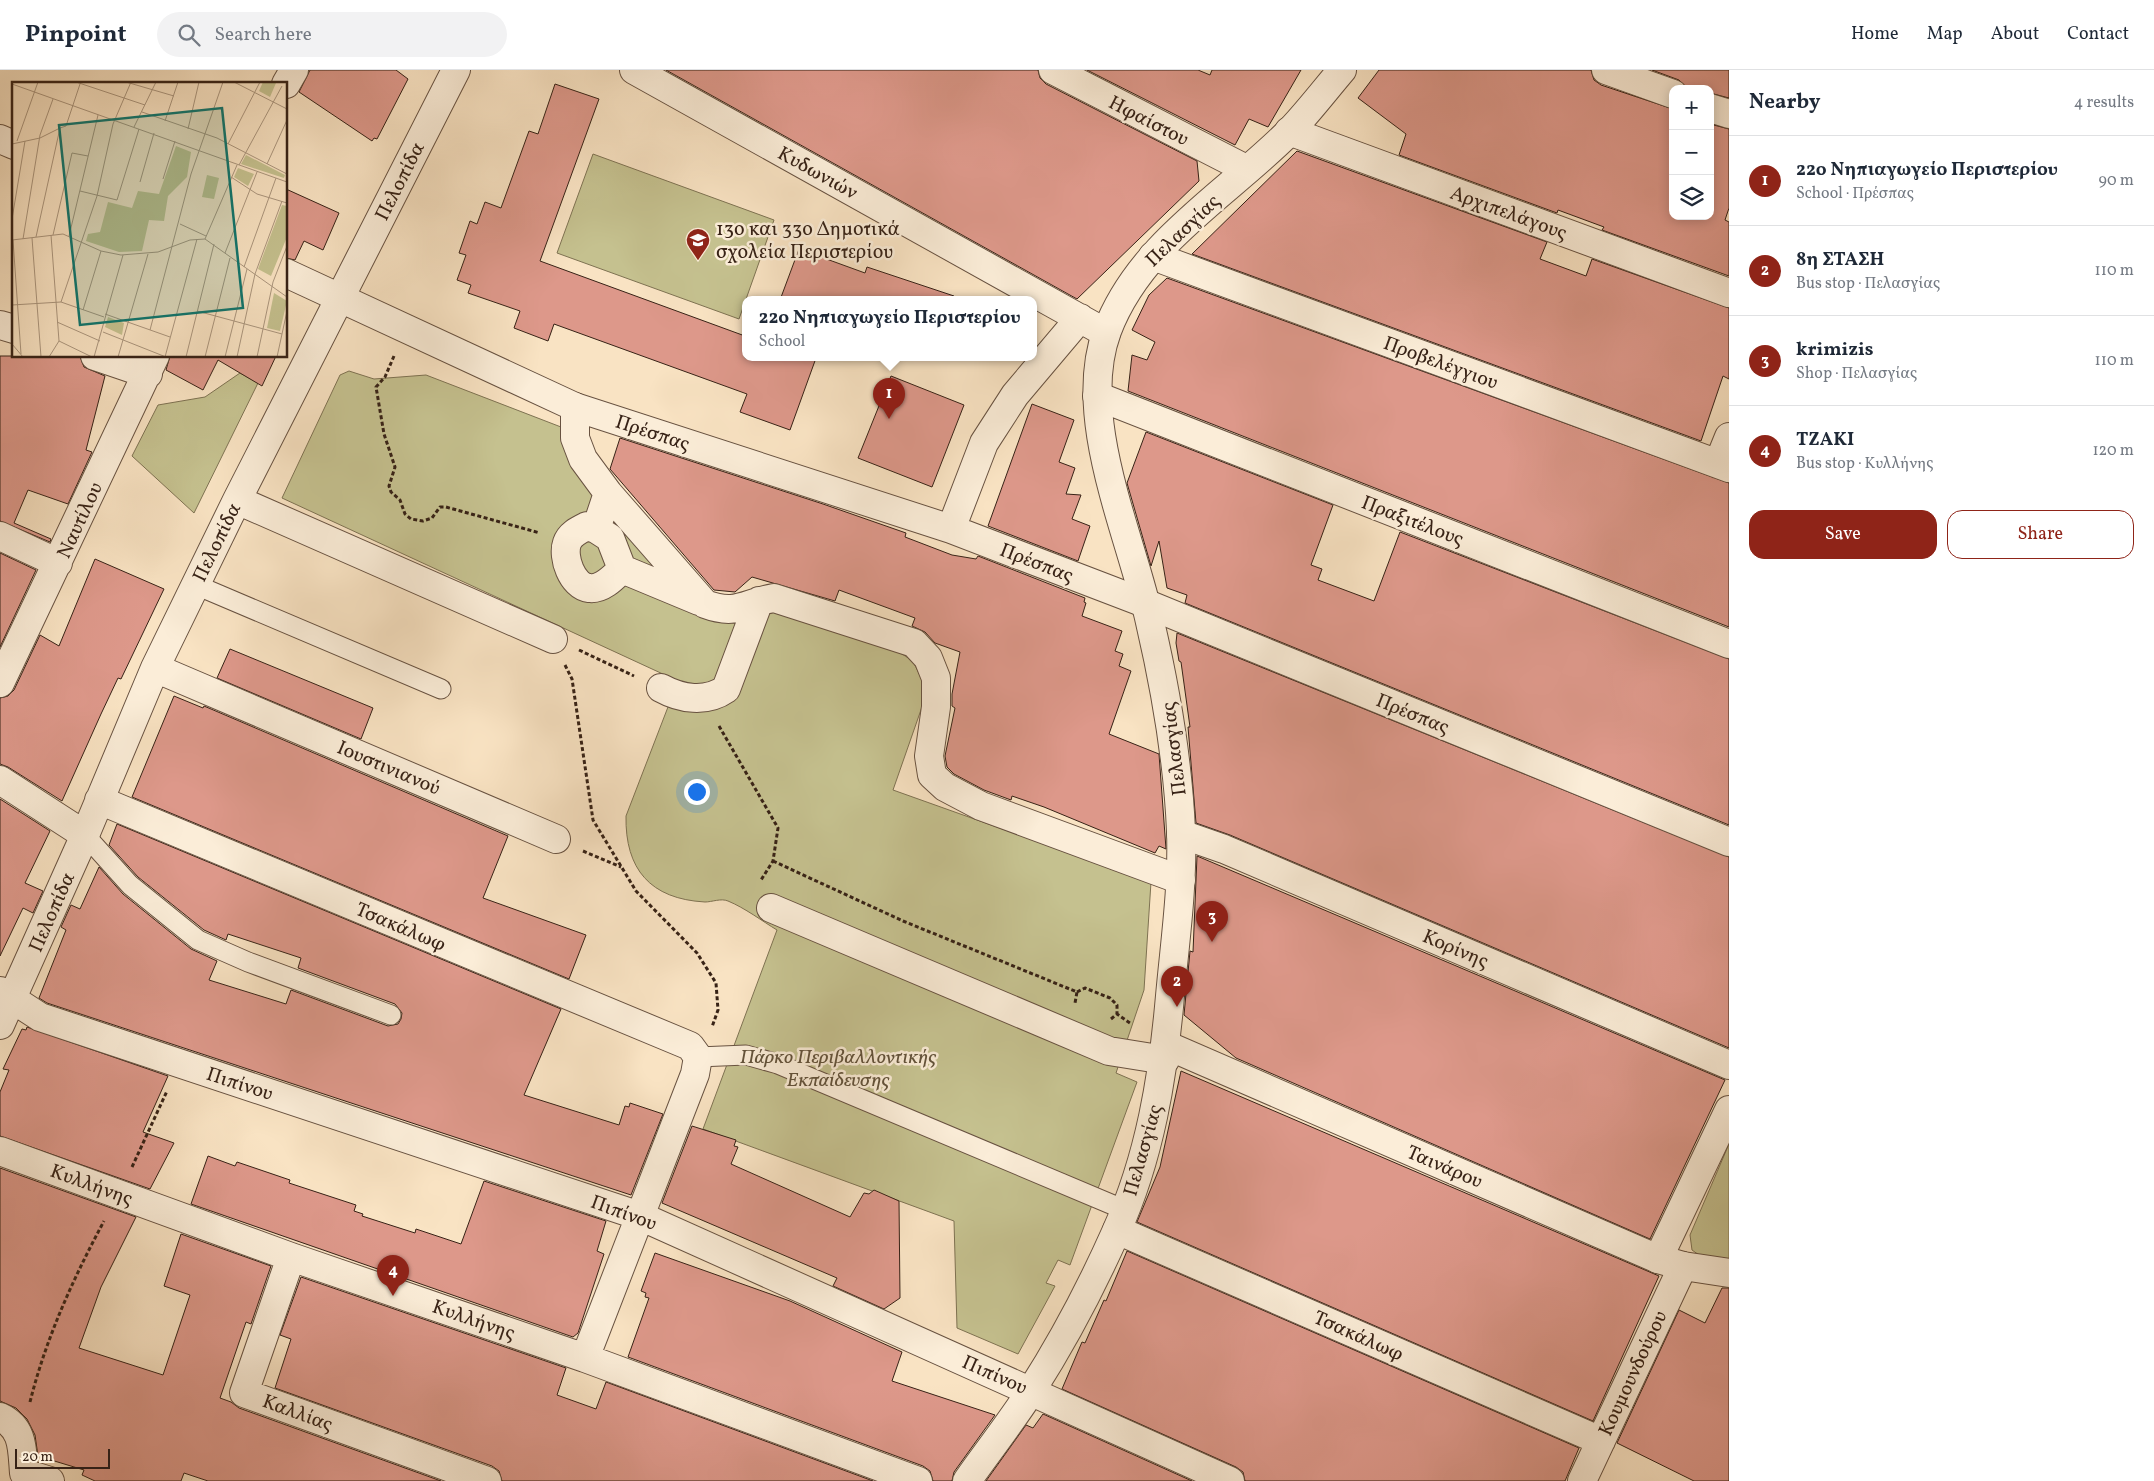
<!DOCTYPE html>
<meta charset="utf-8">
<style>
:root{--surface:#fff;--page:#f2f2f3;--text:#1f2937;--muted:#747a83;--line:#e0e1e3;--accent:#8f2418}
body{margin:0;font-family:Vollkorn,serif;background:var(--page);color:var(--text)}
.controls{position:absolute;right:15px;top:15px;display:grid;overflow:hidden;border-radius:10px;box-shadow:0 2px 12px #0003}
.controls button{width:45px;height:45px;display:grid;place-items:center;padding:0;border:0;border-bottom:1px solid var(--line);background:var(--surface);color:var(--text);font:25px sans-serif}
.scale{position:absolute;left:15px;bottom:12px;width:95px;box-sizing:border-box;padding-left:5px;border:2px solid #372216;border-top:0;font-size:14px;line-height:18px;white-space:nowrap;color:#372216;-webkit-text-stroke:4px #fbedd8;paint-order:stroke}
.you{position:absolute;left:696px;top:721px;width:18px;height:18px;margin:-12px;border:4px solid #fff;border-radius:50%;background:#1a73e8;box-shadow:0 0 0 8px #1a73e833}
.badge{display:grid;place-items:center;width:32px;height:32px;border-radius:50%;background:var(--accent);color:#fff;font-size:16px;font-weight:700}
.pin{position:absolute;translate:-50% -41px;filter:drop-shadow(0 1px 2px #0008)}
.pin::after{content:'';position:absolute;top:26px;width:18px;height:15px;background:inherit;clip-path:polygon(0 0,100% 0,50% 100%)}
.popup{position:absolute;left:742px;top:226px;width:295px;height:65px;box-sizing:border-box;display:grid;place-content:center;border-radius:10px;background:var(--surface);filter:drop-shadow(0 1px 4px #0005);font-size:16px;white-space:nowrap;color:var(--muted)}
.popup b{font-size:19px;color:var(--text)}
.popup::after{content:'';position:absolute;left:50%;top:100%;margin-left:-10px;border:10px solid transparent;border-top-color:var(--surface)}
.list{margin:0;padding:0;list-style:none}
h2{display:flex;justify-content:space-between;align-items:center;height:65px;margin:0;padding:0 20px;font-size:21px}
h2 small{font-size:16px;font-weight:400;color:var(--muted)}
.list li{display:grid;grid-template-columns:32px 1fr auto;gap:15px;align-items:center;box-sizing:border-box;height:90px;padding:0 20px;border-top:1px solid var(--line)}
.list b{display:block;font-size:19px;white-space:nowrap}
.list p{margin:0;font-size:16px;white-space:nowrap;color:var(--muted)}
.list em{font-size:16px;font-style:normal;color:var(--muted)}
.actions{display:flex;gap:10px;padding:15px 20px}
.actions a{flex:1;padding:11px 0;border:1px solid var(--accent);border-radius:15px;text-align:center;font-size:18px;color:var(--accent)}
.actions .main{background:var(--accent);color:#fff}
.icon{flex:none;width:28px;height:28px;fill:none;stroke:currentColor;stroke-width:2;stroke-linecap:round;stroke-linejoin:round}
.map{position:relative;flex:none;width:1729px;height:1411px;overflow:hidden}
header{display:flex;align-items:center;gap:30px;box-sizing:border-box;height:70px;padding:0 25px;background:var(--surface);border-bottom:1px solid var(--line)}
header strong{font-size:24px}
nav{display:flex;gap:28px;margin-inline-start:auto;font-size:18px}
.search{width:350px;height:45px;background:var(--page);display:flex;align-items:center;gap:12px;box-sizing:border-box;padding:0 18px;border-radius:28px;color:var(--muted);font-size:19px}
main{display:flex}
aside{flex:1;background:var(--surface)}
.map>svg:first-child{display:block}
.green{fill:#c5c18f;stroke:#7e7252}
.building{fill:#dd988a;stroke:#372216}
.lines{fill:none;stroke-linecap:round;stroke-linejoin:round}
.service-casing{stroke:#685241;stroke-width:21}
.pedestrian-casing{stroke:#685241;stroke-width:30}
.minor-casing{stroke:#685241;stroke-width:30}
.tertiary-casing{stroke:#685241;stroke-width:30}
.path{stroke:#372216;stroke-width:3;stroke-dasharray:4 2.5;stroke-linecap:butt}
.service{stroke:#fbedd8;stroke-width:19}
.pedestrian{stroke:#fbedd8;stroke-width:28}
.minor{stroke:#fbedd8;stroke-width:28}
.tertiary{stroke:#fbedd8;stroke-width:28}
.labels{text-anchor:middle;stroke-width:5;stroke-linejoin:round;paint-order:stroke}
.street-label{font-size:20px;fill:#372216;stroke:#fbedd8}
.poi-label{font-size:20px;fill:#372216;stroke:#fbedd8;text-anchor:start}
.park-label{font-size:20px;font-style:italic;fill:#62523a;stroke:#fbedd8}
.inset-road{fill:none;stroke:#ab967e;stroke-width:1}
.view{fill:#0f766e;fill-opacity:0.15;stroke:#0f766e;stroke-width:2.5}
.inset-edge{fill:none;stroke:#372216;stroke-width:2.5}
</style>
<header>
<strong>Pinpoint</strong>
<div class="search"><svg class="icon" aria-label="search" viewBox="0 0 24 24"><circle cx="10" cy="10" r="6"/><path d="M15 15l6 6"/></svg>Search here</div>
<nav><a>Home</a><a>Map</a><a>About</a><a>Contact</a></nav>
</header>
<main>
<div class="map">
<svg width="1729" height="1411" viewBox="0 0 1729 1411">
<rect width="100%" height="100%" fill="#f9e3c3"/>
<filter id="stains"><feTurbulence type="fractalNoise" baseFrequency=".004" numOctaves="4"/><feColorMatrix values="0 0 0 0 .2 0 0 0 0 .09 0 0 0 0 .02 0 0 0 .5 -.17"/></filter>
<radialGradient id="worn" r=".72"><stop offset=".6" stop-color="#630" stop-opacity="0"/><stop offset="1" stop-color="#630" stop-opacity=".3"/></radialGradient>
<!-- green -->
<path class="green" d="M 593,84 L 774,150 L 739,249 L 557,183 Z
M 349,301 L 374,309 L 426,305 L 561,357 L 588,407 L 703,540 L 782,540 L 891,577 L 913,591 L 923,612 L 923,634 L 893,720 L 1151,812 L 1144,920 L 1116,1003 L 1137,1012 L 1070,1195 L 1058,1190 L 1046,1213 L 1055,1216 L 1018,1284 L 957,1258 L 954,1151 L 703,1059 L 777,860 C 762,851 745,838 728,831 C 721,828 712,832 705,832 C 650,829 625,799 626,746 L 678,611 L 282,428 L 340,305 Z
M 240,303 L 258,313 L 194,443 L 132,386 L 158,335 L 205,327 Z
M 1729,1074 L 1729,1189 L 1699,1185 L 1692,1180 L 1690,1165 Z"/>
<!-- building -->
<path class="building" d="M 310,0 L 396,0 L 408,9 L 377,69 L 374,68 L 372,71 L 299,22 Z
M 666,0 L 1038,0 L 1040,8 L 1046,14 L 1197,91 L 1199,111 L 1077,229 Z
M 1087,0 L 1198,0 L 1210,5 L 1212,0 L 1301,0 L 1268,57 L 1249,49 L 1235,75 Z
M 1379,0 L 1591,0 L 1594,10 L 1601,15 L 1673,39 L 1673,146 L 1710,146 L 1710,54 L 1729,59 L 1729,138 L 1725,150 L 1729,152 L 1729,206 L 1602,160 L 1604,157 L 1558,140 L 1557,143 L 1399,85 L 1406,64 L 1358,28 Z
M 1652,0 L 1729,0 L 1729,28 L 1710,23 L 1710,19 L 1687,19 L 1679,10 Z
M 555,14 L 599,29 L 540,191 L 745,266 L 745,288 L 816,288 L 790,360 L 740,342 L 747,324 L 554,254 L 548,271 L 514,258 L 520,241 L 468,223 L 471,215 L 457,210 L 466,185 L 459,183 L 470,151 L 477,154 L 485,132 L 501,138 L 529,61 L 538,64 Z
M 1297,81 L 1547,172 L 1540,189 L 1586,206 L 1592,189 L 1729,238 L 1729,309 L 1723,306 L 1701,371 L 1192,184 Z
M 286,119 L 339,143 L 323,180 L 304,171 L 295,190 L 286,188 Z
M 799,179 L 865,203 L 867,197 L 954,226 L 953,230 L 780,230 Z
M 1167,208 L 1729,413 L 1729,557 L 1128,321 L 1132,285 L 1147,290 L 1155,272 L 1132,260 L 1149,225 Z
M 0,286 L 80,286 L 84,297 L 105,306 L 86,380 L 92,382 L 68,434 L 28,420 L 14,453 L 51,469 L 50,472 L 0,451 Z
M 170,286 L 276,286 L 262,316 L 218,290 L 203,320 L 166,300 Z
M 891,306 L 964,335 L 932,417 L 858,388 Z
M 1032,334 L 1074,350 L 1059,392 L 1075,398 L 1066,424 L 1081,425 L 1072,449 L 1090,456 L 1078,491 L 988,456 Z
M 1146,362 L 1333,435 L 1311,495 L 1322,499 L 1318,510 L 1374,531 L 1400,462 L 1729,589 L 1729,755 L 1185,533 L 1187,525 L 1167,518 L 1159,471 L 1151,496 L 1127,413 Z
M 620,368 L 823,434 L 906,463 L 905,467 L 952,485 L 976,489 L 978,486 L 1085,528 L 1084,532 L 1086,533 L 1082,546 L 1122,561 L 1115,581 L 1123,584 L 1119,596 L 1131,601 L 1109,664 L 1159,684 L 1166,779 L 1159,776 L 1155,783 L 1044,737 L 1012,726 L 1011,730 L 984,720 L 954,704 L 947,697 L 945,686 L 955,638 L 952,636 L 952,624 L 960,582 L 935,573 L 925,562 L 912,556 L 915,548 L 839,520 L 835,531 L 752,507 L 735,522 L 714,520 L 610,399 Z
M 0,483 L 36,500 L 0,577 Z
M 95,489 L 164,519 L 121,609 L 118,608 L 101,644 L 62,731 L 8,697 L 0,694 L 0,628 L 8,626 L 14,620 L 40,565 L 59,576 Z
M 1177,563 L 1729,787 L 1729,978 L 1230,765 L 1196,753 L 1188,657 L 1190,657 L 1181,592 L 1179,591 L 1176,573 Z
M 230,579 L 373,638 L 361,669 L 217,608 Z
M 174,626 L 203,638 L 204,636 L 508,766 L 483,828 L 586,865 L 569,909 L 132,727 Z
M 0,729 L 50,761 L 25,813 L 43,821 L 33,843 L 23,838 L 0,886 Z
M 117,754 L 561,939 L 524,1025 L 619,1055 L 625,1036 L 629,1037 L 630,1033 L 663,1044 L 631,1125 L 47,933 L 39,928 L 66,860 L 61,857 L 71,835 L 80,839 L 99,797 L 123,824 L 191,879 L 217,891 L 209,910 L 286,934 L 291,920 L 388,956 L 398,954 L 401,949 L 402,943 L 395,934 L 298,898 L 301,888 L 228,864 L 226,870 L 204,860 L 138,807 L 109,775 Z
M 1197,786 L 1725,1010 L 1650,1169 L 1236,988 L 1184,945 L 1190,881 L 1193,882 Z
M 27,957 L 168,1006 L 143,1062 L 174,1073 L 150,1119 L 0,1066 L 0,1022 L 9,1000 L 3,999 L 22,959 L 26,960 Z
M 1181,1001 L 1659,1206 L 1593,1351 L 1137,1152 L 1160,1097 Z
M 692,1056 L 736,1070 L 734,1076 L 738,1077 L 731,1094 L 850,1147 L 864,1123 L 869,1124 L 874,1120 L 899,1131 L 900,1228 L 884,1239 L 833,1216 L 837,1208 L 662,1133 Z
M 208,1086 L 235,1096 L 237,1092 L 290,1110 L 289,1113 L 356,1135 L 354,1141 L 363,1144 L 362,1146 L 415,1163 L 416,1159 L 461,1174 L 484,1111 L 606,1151 L 597,1181 L 604,1184 L 578,1263 L 573,1267 L 191,1134 Z
M 0,1098 L 136,1147 L 101,1217 L 79,1278 L 163,1305 L 190,1225 L 164,1216 L 181,1164 L 271,1196 L 251,1254 L 246,1252 L 220,1328 L 231,1332 L 239,1338 L 441,1411 L 208,1411 L 184,1403 L 181,1411 L 95,1411 L 82,1405 L 84,1400 L 38,1386 L 35,1365 L 27,1349 L 16,1338 L 0,1331 Z
M 1127,1181 L 1579,1378 L 1565,1411 L 1245,1411 L 1243,1402 L 1236,1397 L 1062,1319 L 1082,1272 L 1085,1273 L 1104,1230 L 1106,1231 Z
M 655,1183 L 790,1231 L 902,1282 L 892,1311 L 995,1345 L 954,1402 L 952,1411 L 933,1411 L 930,1401 L 923,1396 L 628,1287 L 649,1228 L 645,1227 L 646,1223 L 641,1221 Z
M 301,1207 L 566,1298 L 557,1325 L 596,1339 L 606,1312 L 873,1411 L 502,1411 L 499,1401 L 492,1396 L 275,1318 L 291,1269 L 280,1265 Z
M 1722,1218 L 1729,1218 L 1729,1411 L 1694,1411 L 1617,1373 L 1679,1240 L 1705,1253 Z
M 1043,1344 L 1192,1411 L 986,1411 L 1026,1355 L 1033,1358 Z"/>
<g class="lines">
<!-- service casing -->
<g class="service-casing">
<path id="service" d="M 196,515 L 441,619
M 85,765 L 130,815 L 198,870 L 248,892 L 391,945
M 698,987 L 746,985 L 778,994 L 1125,1140"/>
</g>
<!-- pedestrian casing -->
<g class="pedestrian-casing">
<path id="pedestrian" d="M 575,337 L 575,368 L 583,389 L 608,423 L 705,534 C 737,546 744,533 774,528 L 914,573 L 928,588 L 936,608 L 936,637 L 929,686 L 932,705 L 945,717 L 981,736 L 1181,810
M 608,423 L 596,459 L 610,468 L 622,499 L 699,531
M 596,459 L 587,456 C 579,460 570,464 567,473 C 562,487 572,516 589,518 C 602,520 614,507 622,499
M 661,618 C 681,629 706,633 726,619 L 759,531
M 771,838 L 1109,981 L 1165,990"/>
</g>
<!-- minor casing -->
<g class="minor-casing">
<path id="minor" d="M 634,0 L 1106,263
M 1053,0 L 1246,99
M 1606,0 L 1673,24
M 286,14 L 294,0
M 1710,38 L 1729,44
M 1289,61 L 1729,223
M 0,69 L 14,75
M 1153,186 L 1729,398
M 286,203 L 575,337 L 951,459 L 1147,534 L 1729,772
M 0,255 L 14,259
M 95,286 L 148,304
M 1097,326 L 1729,574
M 1718,394 L 1729,367
M 237,430 L 553,569
M 951,459 L 984,373 L 1015,325 L 1080,248
M 0,466 L 58,493
M 155,598 L 556,769
M 0,613 L 155,286
M 0,710 L 85,765
M 99,730 L 690,976 L 698,987 L 695,1004 L 585,1288
M 1181,764 L 1224,779 L 1729,995
M 0,921 L 40,947 L 640,1146 L 1230,1411
M 0,955 L 85,765 L 155,598 L 237,430 L 456,0
M 0,1081 L 291,1187 L 585,1288 L 918,1411
M 1117,1160 L 1601,1371
M 291,1187 L 244,1323 L 487,1411
M 1658,1189 L 1729,1040
M 0,1347 C 24,1358 22,1380 24,1403 L 50,1411
M 1582,1411 L 1683,1196"/>
</g>
<!-- tertiary casing -->
<g class="tertiary-casing">
<path id="tertiary" d="M 1166,975 L 1658,1189 L 1683,1196 L 1729,1203
M 967,1411 C 988,1381 1011,1352 1031,1321 C 1063,1271 1092,1216 1116,1162 C 1150,1087 1163,1007 1170,926 C 1175,871 1183,816 1181,761 C 1178,690 1166,621 1150,552 C 1131,465 1075,348 1107,261 C 1140,173 1228,124 1291,60 C 1309,41 1325,20 1342,0"/>
</g>
<!-- path -->
<path class="path" d="M 394,286 L 385,307 L 376,317 L 384,364 L 395,397 L 389,416 L 391,422 L 400,430 L 405,444 L 411,449 L 423,451 L 432,448 L 440,437 L 446,437 L 540,463
M 579,580 L 634,606
M 565,595 L 572,609 L 593,750 L 636,821 L 697,883 L 716,913 L 718,940 L 712,957
M 719,656 L 778,758 L 773,791 L 761,810
M 583,781 L 621,797
M 773,791 L 903,851 L 1077,922 L 1075,933
M 1077,922 L 1085,918 L 1110,928 L 1117,935 L 1117,944
M 1111,949 L 1117,944 L 1130,953
M 132,1097 L 167,1021
M 30,1332 C 46,1268 73,1209 104,1151"/>
<!-- service -->
<use href="#service" class="service"/>
<!-- pedestrian -->
<use href="#pedestrian" class="pedestrian"/>
<!-- minor -->
<use href="#minor" class="minor"/>
<!-- tertiary -->
<use href="#tertiary" class="tertiary"/>
</g>
<!-- icons -->
<defs>
<g id="school-pin" transform="scale(1.25)"><path d="M0 17L-7.5 6A9.5 9.5 0 1 1 7.5 6Z" fill="#8f2418" stroke="#fbedd8"/><path d="M0-5L7-2L0 1L-7-2ZM-4 1L0 2.5L4 1V4Q0 6-4 4Z" fill="#fff"/></g>
</defs>
<g fill-rule="evenodd">
<use href="#school-pin" x="698" y="170"/>
</g>
<g class="labels">
<!-- street labels -->
<g class="street-label">
<text transform="translate(1149 50) rotate(27)" y="7">Ηφαίστου</text>
<text transform="translate(818 102) rotate(29)" y="7">Κυδωνιών</text>
<text transform="translate(399 111) rotate(-63)" y="7">Πελοπίδα</text>
<text transform="translate(1509 142) rotate(20)" y="7">Αρχιπελάγους</text>
<text transform="translate(1182 160) rotate(-44)" y="7">Πελασγίας</text>
<text transform="translate(1441 292) rotate(20)" y="7">Προβελέγγιου</text>
<text transform="translate(653 362) rotate(18)" y="7">Πρέσπας</text>
<text transform="translate(79 450) rotate(-65)" y="7">Ναυτίλου</text>
<text transform="translate(1413 450) rotate(21)" y="7">Πραξιτέλους</text>
<text transform="translate(216 472) rotate(-64)" y="7">Πελοπίδα</text>
<text transform="translate(1037 492) rotate(21)" y="7">Πρέσπας</text>
<text transform="translate(1413 643) rotate(22)" y="7">Πρέσπας</text>
<text transform="translate(1173 679) rotate(-97)" y="7">Πελασγίας</text>
<text transform="translate(389 697) rotate(23)" y="7">Ιουστινιανού</text>
<text transform="translate(51 842) rotate(-66)" y="7">Πελοπίδα</text>
<text transform="translate(401 856) rotate(23)" y="7">Τσακάλωφ</text>
<text transform="translate(1456 878) rotate(23)" y="7">Κορίνης</text>
<text transform="translate(240 1013) rotate(18)" y="7">Πιπίνου</text>
<text transform="translate(1142 1080) rotate(-74)" y="7">Πελασγίας</text>
<text transform="translate(1445 1096) rotate(23)" y="7">Ταινάρου</text>
<text transform="translate(92 1114) rotate(20)" y="7">Κυλλήνης</text>
<text transform="translate(624 1142) rotate(20)" y="7">Πιπίνου</text>
<text transform="translate(474 1249) rotate(19)" y="7">Κυλλήνης</text>
<text transform="translate(1359 1265) rotate(24)" y="7">Τσακάλωφ</text>
<text transform="translate(1632 1303) rotate(-65)" y="7">Κουμουνδούρου</text>
<text transform="translate(995 1304) rotate(24)" y="7">Πιπίνου</text>
<text transform="translate(298 1342) rotate(20)" y="7">Καλλίας</text>
</g>
<!-- poi labels -->
<g class="poi-label">
<text x="716" y="165">13ο και 33ο Δημοτικά<tspan x="716" dy="23">σχολεία Περιστερίου</tspan></text>
</g>
<!-- park labels -->
<g class="park-label">
<text x="838" y="993">Πάρκο Περιβαλλοντικής<tspan x="838" dy="23">Εκπαίδευσης</tspan></text>
</g>
</g>
<!-- overview -->
<g transform="translate(12 12)">
<rect width="275" height="275" fill="#f9e3c3"/>
<path d="M 251,0 L 264,1 L 258,15 L 247,9 ZM 164,64 L 179,70 L 175,95 L 156,114 L 152,139 L 137,138 L 130,169 L 107,170 L 74,159 L 76,152 L 88,150 L 96,120 L 120,126 L 126,109 L 147,112 ZM 234,73 L 273,93 L 272,96 L 229,82 ZM 226,86 L 242,92 L 236,104 L 222,95 ZM 195,93 L 207,96 L 202,117 L 190,115 ZM 270,123 L 275,124 L 275,155 L 259,194 L 246,187 ZM 262,211 L 275,219 L 268,249 L 255,246 ZM 96,235 L 112,241 L 110,253 L 93,245 Z" fill="#c5c18f"/>
<path class="inset-road" d="M 64,0 L 133,23M 114,0 L 162,14M 222,0 L 275,27M 0,2 L 275,100M 130,30 L 205,56 L 275,92M 153,39 L 166,0M 122,45 L 144,0M 176,47 L 187,0M 5,59 L 26,0M 0,62 L 28,56 L 48,46M 216,62 L 248,0M 255,82 L 275,38M 227,83 L 270,4M 219,95 L 245,112 L 275,121M 151,97 L 163,59M 128,100 L 142,51M 68,109 L 105,118 L 127,47M 0,137 L 13,59M 168,142 L 194,154M 41,153 L 60,71 L 76,74M 57,154 L 86,33M 24,155 L 48,46 L 54,44 L 68,2M 20,156 L 29,275M 11,157 L 28,53 L 41,17M 193,157 L 225,83M 0,158 L 51,152 L 89,169 L 109,173 L 146,170 L 178,158 L 193,157 L 275,215M 1,158 L 9,272M 213,171 L 245,90M 232,185 L 264,96M 49,220 L 85,114 L 101,42 L 119,0M 0,223 L 49,220 L 92,235M 71,228 L 89,169M 185,229 L 270,252M 93,232 L 158,255M 45,240 L 88,259M 138,248 L 179,92 L 211,0M 91,250 L 154,275M 47,259 L 80,275M 0,262 L 11,275M 37,275 L 47,259 L 39,153M 82,275 L 111,173M 106,275 L 136,172M 153,275 L 185,157M 174,275 L 202,162M 193,275 L 218,176M 213,275 L 235,187M 225,275 L 243,192 L 270,119M 245,275 L 261,200 L 275,164M 265,275 L 275,229"/>
<path class="view" d="M 210,26 L 231,226 L 68,243 L 47,43 Z"/>
<rect width="275" height="275" class="inset-edge"/>
</g>
<rect width="100%" height="100%" filter="url(#stains)"/>
<rect width="100%" height="100%" fill="url(#worn)"/>
</svg>
<div class="controls">
<button>+</button>
<button>−</button>
<button><svg class="icon" aria-label="layers" viewBox="0 0 24 24"><path d="M12 4l9 5-9 5-9-5zM3 14l9 5 9-5"/></svg></button>
</div>
<div class="scale">20 m</div>
<div class="you"></div>
<div class="pin badge" style="left:889px;top:349px">1</div>
<div class="popup"><b>22ο Νηπιαγωγείο Περιστερίου</b>School</div>
<div class="pin badge" style="left:1177px;top:937px">2</div>
<div class="pin badge" style="left:1212px;top:872px">3</div>
<div class="pin badge" style="left:393px;top:1226px">4</div>
</div>
<aside>
<h2>Nearby<small>4 results</small></h2>
<ul class="list">
<li><span class="badge">1</span><div><b>22ο Νηπιαγωγείο Περιστερίου</b><p>School · Πρέσπας</p></div><em>90 m</em></li>
<li><span class="badge">2</span><div><b>8η ΣΤΑΣΗ</b><p>Bus stop · Πελασγίας</p></div><em>110 m</em></li>
<li><span class="badge">3</span><div><b>krimizis</b><p>Shop · Πελασγίας</p></div><em>110 m</em></li>
<li><span class="badge">4</span><div><b>ΤΖΑΚΙ</b><p>Bus stop · Κυλλήνης</p></div><em>120 m</em></li>
</ul>
<div class="actions"><a class="main">Save</a><a>Share</a></div>
</aside>
</main>
